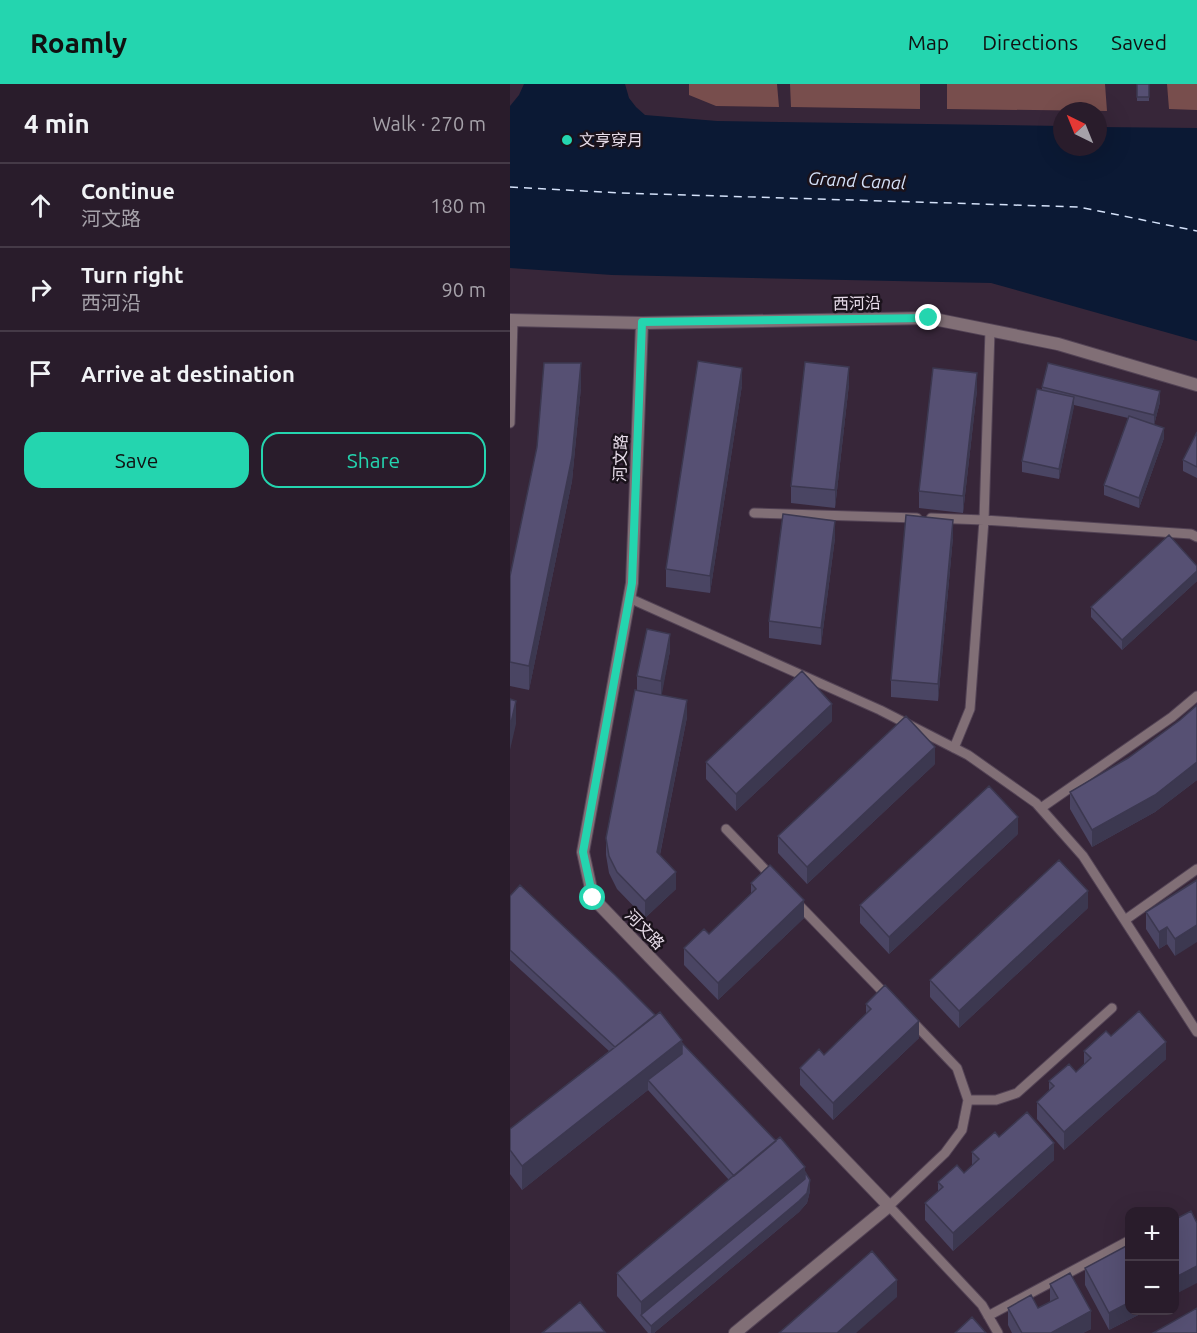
<!DOCTYPE html>
<meta charset="utf-8">
<style>
:root{--surface:#291c2b;--page:#312533;--text:#f1f3f6;--muted:#a5a1a9;--line:#453a47;--accent:#24d5af}
body{margin:0;font-family:Ubuntu,"Noto Sans SC",sans-serif;background:var(--page);color:var(--text)}
.controls{position:absolute;right:18px;bottom:18px;display:grid;overflow:hidden;border-radius:12px;box-shadow:0 6px 24px #0002}
.controls button{width:54px;height:54px;display:grid;place-items:center;padding:0;border:0;border-bottom:2px solid var(--line);background:var(--surface);color:var(--text);font:30px sans-serif}
.compass{position:absolute;left:543px;top:18px;width:54px;height:54px;border-radius:50%;background:var(--surface);box-shadow:0 6px 24px #0002;rotate:317deg}
.stop{position:absolute;width:18px;height:18px;margin:-14px;border:4px solid #24d5af;border-radius:50%;background:#fff}
.stop.end{background:#24d5af;border-color:#fff;box-shadow:0 2px 6px #0008}
.list{margin:0;padding:0;list-style:none}
h2{display:flex;justify-content:space-between;align-items:center;height:78px;margin:0;padding:0 24px;font-size:26px}
h2 small{font-size:20px;font-weight:400;color:var(--muted)}
.list li{display:grid;grid-template-columns:39px 1fr auto;gap:18px;align-items:center;box-sizing:border-box;height:84px;padding:0 24px;border-top:2px solid var(--line)}
.list b{display:block;font-size:22px;white-space:nowrap}
.list p{margin:0;font-size:20px;white-space:nowrap;color:var(--muted)}
.list em{font-size:20px;font-style:normal;color:var(--muted)}
.actions{display:flex;gap:12px;padding:18px 24px}
.actions a{flex:1;padding:14px 0;border:2px solid var(--accent);border-radius:18px;text-align:center;font-size:21px;color:var(--accent)}
.actions .main{background:var(--accent);color:#111}
.icon{flex:none;width:33px;height:33px;fill:none;stroke:currentColor;stroke-width:2;stroke-linecap:round;stroke-linejoin:round}
.map{position:relative;flex:none;width:687px;height:1249px;overflow:hidden}
header{display:flex;align-items:center;gap:36px;box-sizing:border-box;height:84px;padding:0 30px;background:var(--accent);color:#111}
header strong{font-size:28px}
nav{display:flex;gap:33px;margin-inline-start:auto;font-size:21px}
main{display:flex}
aside{flex:1;background:var(--surface)}
.map>svg:first-child{display:block}
.forest{fill:#784e4d}
.water{fill:#0b1934}
.lines{fill:none;stroke-linecap:round;stroke-linejoin:round}
.ferry{stroke:#d4e1f9;stroke-width:1.5;stroke-dasharray:8 6;stroke-linecap:butt}
.service-casing{stroke:#534355;stroke-width:11}
.minor-casing{stroke:#534355;stroke-width:14}
.service{stroke:#816f76;stroke-width:9}
.minor{stroke:#816f76;stroke-width:12}
.wall{fill:#4a4563}
.shaded-wall{fill:#3c3850}
.building{fill:#565073;stroke:#3c3850;stroke-width:1.5}
.route{stroke:#24d5af;stroke-width:8}
.poi-dot{fill:#24d5af;stroke:#1a121b;stroke-width:2}
.labels{text-anchor:middle;stroke-width:5;stroke-linejoin:round;paint-order:stroke}
.poi-label{font-size:16px;fill:#e7dce9;stroke:#1a121b;text-anchor:start}
.street-label{font-size:16px;fill:#e7dce9;stroke:#1a121b}
.water-label{font-size:18px;font-style:italic;fill:#d4e1f9;stroke:#1a121b}
</style>
<header>
<strong>Roamly</strong>
<nav><a>Map</a><a>Directions</a><a>Saved</a></nav>
</header>
<main>
<aside>
<h2>4 min<small>Walk · 270 m</small></h2>
<ul class="list">
<li><svg class="icon" aria-label="ahead" viewBox="0 0 24 24"><path d="M12 20V5M6 11l6-6 6 6"/></svg><div><b>Continue</b><p>河文路</p></div><em>180 m</em></li>
<li><svg class="icon" aria-label="right" viewBox="0 0 24 24"><path d="M7 20v-9h11M14 6l5 5-5 5"/></svg><div><b>Turn right</b><p>西河沿</p></div><em>90 m</em></li>
<li><svg class="icon" aria-label="arrive" viewBox="0 0 24 24"><path d="M6 21V4h12l-3 4 3 4H6"/></svg><div><b>Arrive at destination</b></div></li>
</ul>
<div class="actions"><a class="main">Save</a><a>Share</a></div>
</aside>
<div class="map">
<svg width="687" height="1249" viewBox="0 0 687 1249">
<rect width="100%" height="100%" fill="#372639"/>
<!-- forest -->
<path class="forest" d="M 179,0 L 267,0 L 269,23 L 206,22 L 179,11 Z
M 280,0 L 410,0 L 410,25 L 281,23 Z
M 437,0 L 595,0 L 597,27 L 437,25 Z
M 657,0 L 687,0 L 687,26 L 659,25 Z"/>
<!-- water -->
<path class="water" d="M 14,0 L 115,0 L 119,14 L 126,23 L 135,31 L 207,37 L 552,42 L 552,63 L 588,63 L 588,43 L 687,44 L 687,257 L 481,199 L 102,191 L 0,184 L 0,22 L 9,11 Z"/>
<g class="lines">
<!-- ferry -->
<path class="ferry" d="M 0,103 L 111,109 L 569,123 L 687,147"/>
<!-- service casing -->
<g class="service-casing">
<path id="service" d="M 0,339 L 3,236
M 244,429 L 407,434
M 421,434 L 474,436 L 681,450 L 687,453
M 119,514 L 370,626 L 458,671 L 526,719 L 573,772 L 687,948
M 444,664 L 460,625 L 474,436 L 480,246
M 531,724 L 662,633 L 687,612
M 216,745 L 263,794
M 287,819 L 377,912
M 615,836 L 687,785
M 402,937 L 447,984 L 458,1016 L 452,1046 L 435,1069 L 379,1122 L 472,1221 L 488,1249
M 458,1016 L 486,1016 L 507,1009 L 602,924
M 478,1232 L 620,1156"/>
</g>
<!-- minor casing -->
<g class="minor-casing">
<path id="minor" d="M 0,236 L 132,239 L 419,234 L 548,260 L 687,301
M 132,239 L 122,499 L 73,768 L 83,814 L 379,1122 L 225,1249"/>
</g>
<!-- service -->
<use href="#service" class="service"/>
<!-- minor -->
<use href="#minor" class="minor"/>
</g>
<!-- wall -->
<path class="wall" d="M 627,0 L 639,0 L 639,17 L 627,17 Z
M 339,300 L 325,424 L 281,419 L 281,402 Z
M 232,301 L 200,509 L 156,503 L 156,485 Z
M 71,303 L 62,397 L 19,606 L 0,602 L 0,492 Z
M 532,303 L 650,318 L 644,341 L 654,354 L 629,424 L 594,411 L 594,401 L 618,334 L 564,321 L 549,395 L 512,388 L 512,377 L 532,307 Z
M 467,306 L 453,429 L 409,424 L 409,407 Z
M 687,348 L 687,394 L 673,387 L 673,376 Z
M 443,453 L 428,617 L 381,613 L 381,596 Z
M 325,454 L 311,561 L 259,554 L 259,537 Z
M 687,482 L 687,497 L 612,566 L 581,533 L 581,523 Z
M 160,567 L 151,611 L 177,633 L 150,771 L 166,805 L 135,834 L 107,805 L 99,789 L 96,771 L 96,754 L 127,607 L 127,592 Z
M 687,621 L 687,696 L 645,728 L 582,763 L 560,725 L 560,708 L 618,674 L 670,636 Z
M 322,637 L 226,727 L 196,695 L 196,678 Z
M 425,680 L 297,800 L 268,769 L 268,752 Z
M 508,750 L 379,870 L 350,839 L 350,821 Z
M 687,796 L 665,872 L 657,860 L 649,865 L 636,845 L 636,828 Z
M 241,799 L 294,834 L 208,916 L 174,881 L 174,864 L 199,850 L 241,810 Z
M 0,812 L 172,959 L 295,1088 L 300,1107 L 297,1119 L 289,1128 L 144,1249 L 138,1249 L 107,1212 L 107,1189 L 219,1096 L 138,1006 L 12,1106 L 0,1090 L 0,1045 L 99,967 L 0,876 Z
M 578,824 L 449,944 L 420,913 L 420,896 Z
M 356,920 L 409,954 L 323,1036 L 290,1001 L 290,984 L 314,971 L 356,931 Z
M 601,952 L 656,975 L 554,1066 L 527,1035 L 527,1018 L 539,1007 L 539,997 L 566,988 L 574,980 L 574,967 Z
M 489,1053 L 544,1076 L 443,1167 L 415,1136 L 415,1119 L 428,1108 L 428,1098 L 454,1089 L 462,1081 L 462,1068 Z
M 575,1184 L 620,1227 L 636,1227 L 599,1246 L 575,1201 Z
M 540,1200 L 581,1245 L 573,1249 L 502,1249 L 498,1241 L 498,1224 L 528,1224 L 540,1218 Z"/>
<!-- shaded-wall -->
<path class="shaded-wall" d="M 71,279 L 71,303 L 62,397 L 19,606 L 19,582 Z
M 339,283 L 339,300 L 325,424 L 325,406 Z
M 232,284 L 232,301 L 200,509 L 200,492 Z
M 467,289 L 467,306 L 453,429 L 453,412 Z
M 650,307 L 650,318 L 644,341 L 644,331 Z
M 564,313 L 564,323 L 549,395 L 549,385 Z
M 654,344 L 654,354 L 629,424 L 629,414 Z
M 443,436 L 443,453 L 428,617 L 428,600 Z
M 325,437 L 325,454 L 311,561 L 311,544 Z
M 687,487 L 687,497 L 612,566 L 612,556 Z
M 160,550 L 160,567 L 151,615 L 151,597 Z
M 177,616 L 177,633 L 147,785 L 147,768 Z
M 6,617 L 6,640 L 0,666 L 0,643 Z
M 322,620 L 322,637 L 226,727 L 226,710 Z
M 425,663 L 425,680 L 297,800 L 297,783 Z
M 687,678 L 687,696 L 645,728 L 582,763 L 582,746 Z
M 508,733 L 508,750 L 379,870 L 379,853 Z
M 166,788 L 166,805 L 135,834 L 135,817 Z
M 578,807 L 578,824 L 449,944 L 449,927 Z
M 294,816 L 294,834 L 208,916 L 208,899 Z
M 687,841 L 687,858 L 665,872 L 665,855 Z
M 657,843 L 657,860 L 649,865 L 649,848 Z
M 409,937 L 409,954 L 323,1036 L 323,1019 Z
M 172,956 L 172,980 L 138,996 L 138,1006 L 12,1106 L 12,1082 Z
M 656,958 L 656,975 L 554,1066 L 554,1048 Z
M 544,1059 L 544,1076 L 443,1167 L 443,1149 Z
M 295,1083 L 295,1106 L 131,1231 L 131,1241 L 131,1218 Z
M 300,1096 L 300,1107 L 297,1119 L 289,1128 L 144,1249 L 141,1249 L 141,1242 Z
M 687,1182 L 687,1199 L 664,1211 L 664,1194 Z
M 387,1196 L 387,1213 L 346,1249 L 327,1249 Z
M 620,1218 L 620,1227 L 636,1227 L 599,1246 L 599,1229 Z
M 581,1227 L 581,1245 L 573,1249 L 541,1249 Z"/>
<!-- building -->
<path class="building" d="M 627,0 L 639,0 L 639,13 L 627,13 Z
M 188,277 L 232,284 L 200,492 L 156,485 Z
M 295,278 L 339,283 L 325,406 L 281,402 Z
M 34,279 L 71,279 L 62,373 L 19,582 L 0,578 L 0,492 L 27,363 Z
M 538,279 L 650,307 L 644,331 L 532,303 Z
M 423,284 L 467,289 L 453,412 L 409,407 Z
M 527,305 L 564,313 L 549,385 L 512,377 Z
M 619,332 L 654,344 L 629,414 L 594,401 Z
M 687,348 L 687,383 L 673,376 Z
M 273,430 L 325,437 L 311,544 L 259,537 Z
M 396,431 L 443,436 L 428,600 L 381,596 Z
M 659,451 L 687,482 L 687,487 L 612,556 L 581,523 Z
M 137,545 L 160,550 L 151,597 L 127,592 Z
M 292,587 L 322,620 L 226,710 L 196,678 Z
M 125,606 L 177,616 L 147,768 L 166,788 L 135,817 L 107,788 L 99,772 L 96,754 Z
M 0,615 L 6,617 L 0,643 Z
M 687,621 L 687,678 L 645,711 L 582,746 L 560,708 L 618,674 L 670,636 Z
M 396,632 L 425,663 L 297,783 L 268,752 Z
M 479,702 L 508,733 L 379,853 L 350,821 Z
M 549,776 L 578,807 L 449,927 L 420,896 Z
M 260,781 L 294,816 L 208,899 L 174,864 L 194,845 L 199,850 L 246,805 L 241,799 Z
M 687,796 L 687,841 L 665,855 L 657,843 L 649,848 L 636,828 Z
M 10,801 L 105,891 L 145,931 L 105,963 L 0,866 L 0,812 Z
M 375,901 L 409,937 L 323,1019 L 290,984 L 309,965 L 314,971 L 361,925 L 356,920 Z
M 629,927 L 656,958 L 554,1048 L 527,1018 L 544,1002 L 539,997 L 559,980 L 566,988 L 581,974 L 574,967 L 596,947 L 601,952 Z
M 150,928 L 172,956 L 12,1082 L 0,1066 L 0,1045 Z
M 172,959 L 266,1057 L 224,1092 L 138,996 L 172,970 Z
M 517,1028 L 544,1059 L 443,1149 L 415,1119 L 433,1103 L 428,1098 L 447,1081 L 454,1089 L 469,1075 L 462,1068 L 485,1048 L 489,1053 Z
M 270,1053 L 295,1083 L 131,1218 L 107,1189 Z
M 295,1088 L 300,1096 L 297,1109 L 289,1117 L 141,1242 L 131,1231 L 295,1095 Z
M 681,1127 L 687,1139 L 687,1182 L 664,1194 L 664,1136 Z
M 620,1160 L 620,1218 L 599,1229 L 575,1184 Z
M 362,1167 L 387,1196 L 327,1249 L 269,1249 Z
M 560,1189 L 581,1227 L 541,1249 L 512,1249 L 498,1224 L 521,1211 L 528,1224 L 548,1214 L 540,1200 Z
M 70,1218 L 95,1248 L 32,1249 Z
M 687,1224 L 687,1249 L 643,1249 Z
M 462,1233 L 476,1249 L 445,1249 Z"/>
<g class="lines">
<!-- route -->
<path class="route" d="M 83,814 L 73,768 L 122,499 L 132,238 L 419,234"/>
</g>
<!-- markers -->
<circle class="poi-dot" cx="57" cy="56" r="6"/>
<g class="labels">
<!-- poi labels -->
<g class="poi-label">
<text x="69" y="62">文亨穿月</text>
</g>
<!-- street labels -->
<g class="street-label">
<text transform="translate(347 219) rotate(-1)" y="6">西河沿</text>
<text transform="translate(110 374) rotate(-88)" y="6">河文路</text>
<text transform="translate(135 845) rotate(46)" y="6">河文路</text>
</g>
<!-- water labels -->
<g class="water-label">
<text transform="translate(347 97) rotate(3)" y="6">Grand Canal</text>
</g>
</g>
</svg>
<div class="controls">
<button>+</button>
<button>−</button>
</div>
<svg class="compass" viewBox="-18 -18 36 36"><path d="M0-13l5 13h-10z" fill="#e53935"/><path d="M0 13l5-13h-10z" fill="#a5a1a9"/></svg>
<div class="stop" style="left:83px;top:814px"></div>
<div class="stop end" style="left:419px;top:234px"></div>
</div>
</main>
